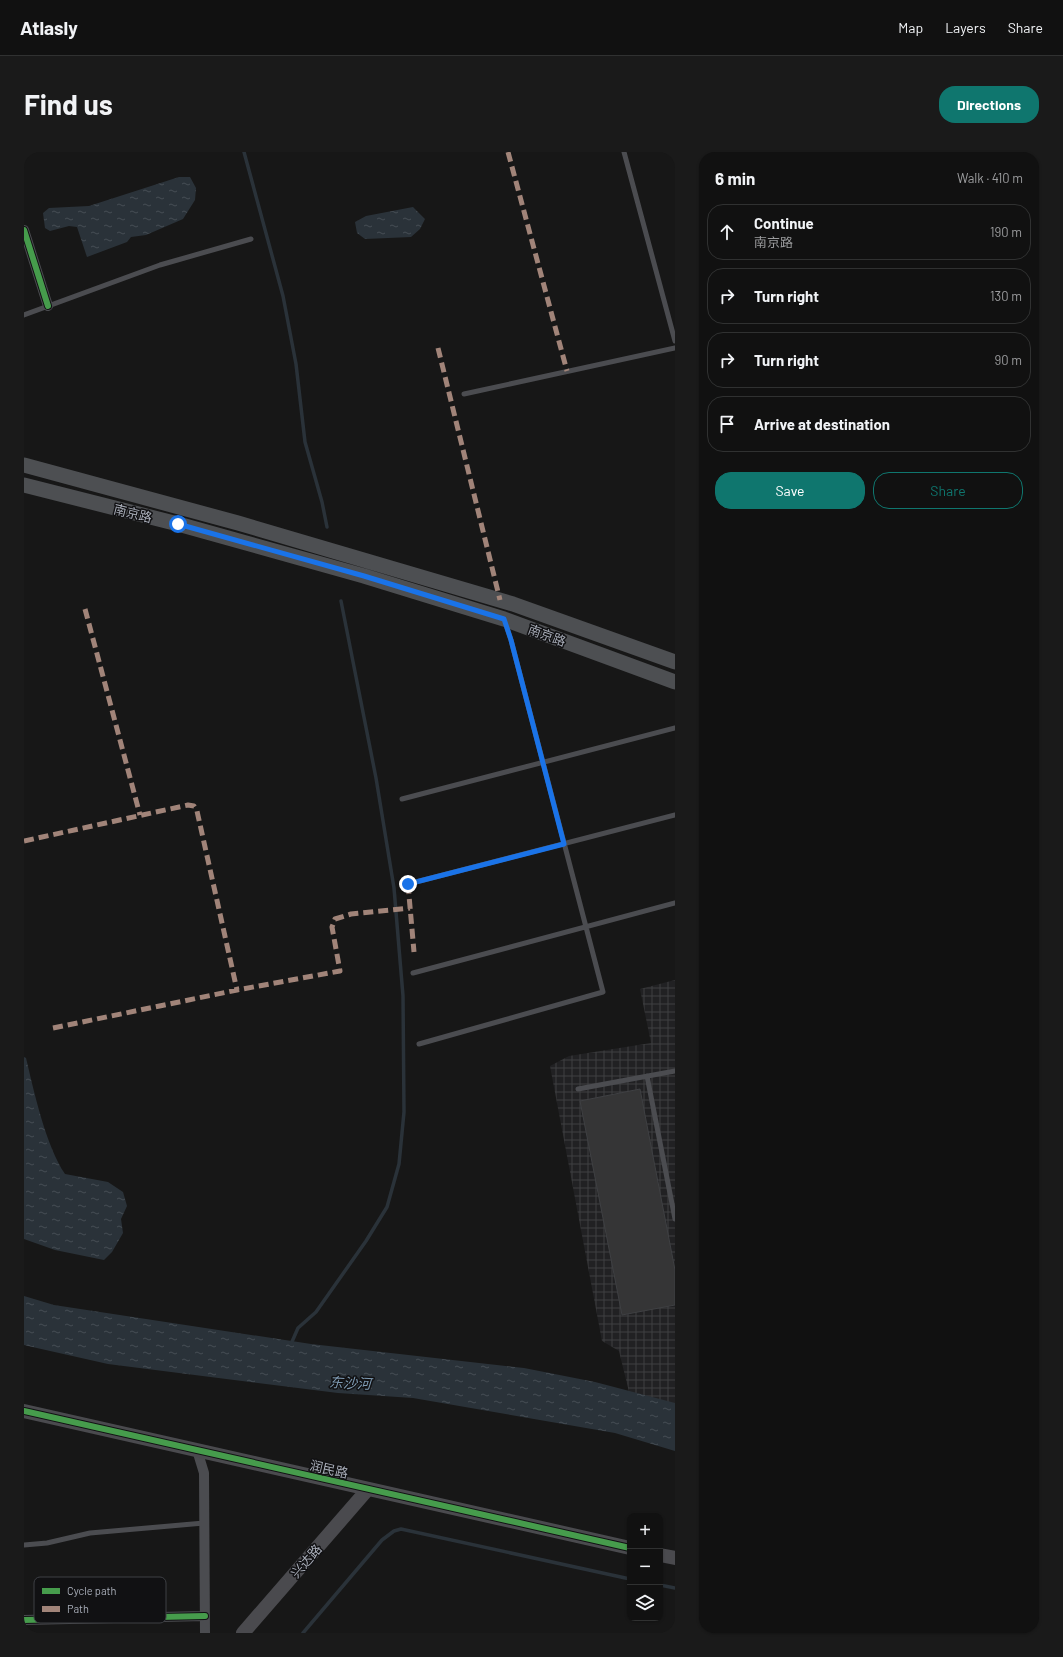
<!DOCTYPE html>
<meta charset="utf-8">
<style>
:root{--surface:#111;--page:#1a1a1a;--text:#f1f3f6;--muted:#9c9d9f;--line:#303131;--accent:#0f766e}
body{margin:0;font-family:Barlow,"Noto Sans SC",sans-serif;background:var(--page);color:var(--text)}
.controls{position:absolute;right:12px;bottom:12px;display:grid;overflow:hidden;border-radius:8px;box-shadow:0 1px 3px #0004}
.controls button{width:36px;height:36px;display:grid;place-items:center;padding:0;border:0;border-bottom:1px solid var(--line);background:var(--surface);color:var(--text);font:20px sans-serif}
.stop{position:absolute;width:12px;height:12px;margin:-9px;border:3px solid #1a73e8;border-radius:50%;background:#fff}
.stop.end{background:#1a73e8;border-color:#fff;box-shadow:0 1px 4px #0008}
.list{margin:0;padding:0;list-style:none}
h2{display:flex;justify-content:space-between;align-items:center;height:52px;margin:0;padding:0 16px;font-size:17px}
h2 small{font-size:13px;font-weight:400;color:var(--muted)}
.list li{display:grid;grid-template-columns:26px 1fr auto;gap:12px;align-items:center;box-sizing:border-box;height:56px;margin:0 8px 8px;padding:0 8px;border:1px solid var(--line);border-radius:16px}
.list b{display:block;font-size:15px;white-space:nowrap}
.list p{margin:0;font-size:13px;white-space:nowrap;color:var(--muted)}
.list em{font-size:13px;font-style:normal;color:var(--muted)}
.actions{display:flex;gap:8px;padding:12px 16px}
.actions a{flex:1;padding:9px 0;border:1px solid var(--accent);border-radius:16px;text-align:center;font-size:14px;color:var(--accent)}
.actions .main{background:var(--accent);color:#fff}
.icon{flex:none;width:22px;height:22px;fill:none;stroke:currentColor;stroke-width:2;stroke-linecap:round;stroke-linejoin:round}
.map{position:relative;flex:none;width:651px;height:1481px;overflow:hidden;border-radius:16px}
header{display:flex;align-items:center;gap:24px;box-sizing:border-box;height:56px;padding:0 20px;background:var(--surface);border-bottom:1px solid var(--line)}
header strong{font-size:19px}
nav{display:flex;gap:22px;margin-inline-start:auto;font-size:14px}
.intro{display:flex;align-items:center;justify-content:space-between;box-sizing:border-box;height:96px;padding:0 24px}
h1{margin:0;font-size:28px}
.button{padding:10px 18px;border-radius:16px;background:var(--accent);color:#fff;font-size:14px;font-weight:700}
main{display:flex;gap:24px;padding:0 24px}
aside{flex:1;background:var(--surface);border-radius:16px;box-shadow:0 1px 3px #0004}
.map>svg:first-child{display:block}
.industrial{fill:url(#industrial-grid)}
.water{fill:url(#water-ripples)}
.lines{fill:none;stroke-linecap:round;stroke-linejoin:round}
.stream{stroke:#2a3239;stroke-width:3.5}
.building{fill:#353536;stroke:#3f4043}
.lane{stroke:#4b4c50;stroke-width:5}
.street{stroke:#4b4c50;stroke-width:10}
.secondary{stroke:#4a4a4e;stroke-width:14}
.primary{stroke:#4d4f52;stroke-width:15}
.quiet{stroke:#a18479;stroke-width:5;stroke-dasharray:10 5;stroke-linecap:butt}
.cycleway-casing{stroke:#111113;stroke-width:8}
.cycleway{stroke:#469c4c;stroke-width:6}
.route{stroke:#1a73e8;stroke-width:5}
.labels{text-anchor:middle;stroke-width:3;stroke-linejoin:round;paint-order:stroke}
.street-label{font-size:13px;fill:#a8adb8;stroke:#111113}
.water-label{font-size:14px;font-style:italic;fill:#7f9bb3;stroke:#111113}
.key{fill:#111113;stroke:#3e4045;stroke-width:1}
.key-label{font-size:11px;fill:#a8adb8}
</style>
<header>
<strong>Atlasly</strong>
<nav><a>Map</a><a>Layers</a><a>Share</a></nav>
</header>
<div class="intro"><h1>Find us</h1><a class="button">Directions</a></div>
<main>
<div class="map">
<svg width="651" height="1481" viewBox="0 0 651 1481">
<defs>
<pattern id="industrial-grid" width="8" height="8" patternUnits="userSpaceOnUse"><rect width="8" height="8" fill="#212123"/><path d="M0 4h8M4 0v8" fill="none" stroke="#3e3f41"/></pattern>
<pattern id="water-ripples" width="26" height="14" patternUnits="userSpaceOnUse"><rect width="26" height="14" fill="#2a3239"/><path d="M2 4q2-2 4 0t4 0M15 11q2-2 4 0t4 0" fill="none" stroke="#464d54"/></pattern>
</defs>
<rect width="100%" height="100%" fill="#171717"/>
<!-- industrial -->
<path class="industrial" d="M 651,828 L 651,1258 L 606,1244 L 595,1199 L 578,1189 L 526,914 L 545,904 L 627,891 L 616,837 Z"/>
<!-- water -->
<path class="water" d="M 155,25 L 166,25 L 172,36 L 171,48 L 159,67 L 122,83 L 107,85 L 103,90 L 63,105 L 53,75 L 45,74 L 26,79 L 21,76 L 19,61 L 25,56 L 65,54 Z
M 389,55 L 401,67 L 396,77 L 387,85 L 341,87 L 333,81 L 331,70 L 342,64 Z
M 0,905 L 2,906 C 10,940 22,994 41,1022 L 84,1030 L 99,1040 L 103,1054 L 97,1067 L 99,1081 L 88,1100 L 80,1108 L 31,1098 L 0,1087 Z
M 0,1144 L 30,1153 L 287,1192 L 500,1216 L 571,1230 L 651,1251 L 651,1299 L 591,1281 L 389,1246 L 314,1241 L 84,1212 L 4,1194 L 0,1193 Z"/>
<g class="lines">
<!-- stream -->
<path class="stream" d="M 220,0 L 259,144 L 272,212 L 281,290 L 298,350 L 303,375
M 267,1192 L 274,1176 L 292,1160 L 342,1089 L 363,1055 L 375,1012 L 380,960 L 379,844 L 370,736 L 352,626 L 317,449
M 636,1433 L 651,1436
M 279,1481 L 358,1388 L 370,1379 L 377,1377 L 606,1427"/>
</g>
<!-- building -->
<path class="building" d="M 616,937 L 651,1118 L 651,1153 L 598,1163 L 556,949 Z"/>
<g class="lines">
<!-- lane -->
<path class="lane" d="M 600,0 L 651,189
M 0,1 L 5,0
M 0,163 L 136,113 L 227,87
M 440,242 L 651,196
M 378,647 L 651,576
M 384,732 L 651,663
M 389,821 L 651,751
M 395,892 L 579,840 L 487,488 L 481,470
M 623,924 L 651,1067
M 554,937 L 651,919
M 0,1393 L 23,1391 L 66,1381 L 180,1371"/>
<!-- street -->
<path class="street" d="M 0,78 L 24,154
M 173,1298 L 180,1321 L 181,1481
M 0,1468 L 181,1464"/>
<!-- secondary -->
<path class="secondary" d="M 0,1259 L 606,1396
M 636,1403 L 651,1406
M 219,1481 L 344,1337"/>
<!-- primary -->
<path class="primary" d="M 0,313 L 214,371 L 489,452 L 651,510
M 0,333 L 154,372 L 340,424 L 480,467 L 651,530"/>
<!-- quiet -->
<path class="quiet" d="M 484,0 L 543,219
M 414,196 L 476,448
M 61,457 L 116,663
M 0,689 L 164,653 L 170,654 L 173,659 L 213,838
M 384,732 L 390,800
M 29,876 L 213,838 L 316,819 L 308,775 L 311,767 L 327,762 L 386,756"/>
<!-- cycleway casing -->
<g class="cycleway-casing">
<path id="cycleway" d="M 0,78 L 24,154
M 0,1259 L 606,1396
M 0,1468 L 181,1464"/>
</g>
<!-- cycleway -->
<use href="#cycleway" class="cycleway"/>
</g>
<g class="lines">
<!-- route -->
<path class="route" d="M 154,372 L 340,424 L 480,467 L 487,488 L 540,692 L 384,732"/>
</g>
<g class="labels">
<!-- street labels -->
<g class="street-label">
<text transform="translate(109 361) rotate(14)" y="5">南京路</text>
<text transform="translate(523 483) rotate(20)" y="5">南京路</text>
<text transform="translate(305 1317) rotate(13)" y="5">润民路</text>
<text transform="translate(282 1409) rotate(-49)" y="5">兴达路</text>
</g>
<!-- water labels -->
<g class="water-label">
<text transform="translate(326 1231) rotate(3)" y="5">东沙河</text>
</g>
</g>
<!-- legend -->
<rect x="10" y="1425" width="132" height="46" rx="6" class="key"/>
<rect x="18" y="1436" width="18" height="6" fill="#469c4c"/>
<rect x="18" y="1454" width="18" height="6" fill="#a18479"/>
<g class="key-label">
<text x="43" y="1443">Cycle path</text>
<text x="43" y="1461">Path</text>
</g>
</svg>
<div class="controls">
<button>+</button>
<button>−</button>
<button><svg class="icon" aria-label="layers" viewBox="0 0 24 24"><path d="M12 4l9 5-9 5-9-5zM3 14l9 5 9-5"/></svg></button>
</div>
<div class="stop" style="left:154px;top:372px"></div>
<div class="stop end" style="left:384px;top:732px"></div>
</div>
<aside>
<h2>6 min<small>Walk · 410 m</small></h2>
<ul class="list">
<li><svg class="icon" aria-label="ahead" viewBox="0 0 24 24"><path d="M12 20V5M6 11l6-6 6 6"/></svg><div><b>Continue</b><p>南京路</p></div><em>190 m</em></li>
<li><svg class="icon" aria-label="right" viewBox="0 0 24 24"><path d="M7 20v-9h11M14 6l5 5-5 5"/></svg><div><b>Turn right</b></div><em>130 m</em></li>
<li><svg class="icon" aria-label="right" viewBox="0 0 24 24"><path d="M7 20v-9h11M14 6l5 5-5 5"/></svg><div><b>Turn right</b></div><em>90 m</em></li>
<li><svg class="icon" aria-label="arrive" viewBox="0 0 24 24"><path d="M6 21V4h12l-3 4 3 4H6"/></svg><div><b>Arrive at destination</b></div></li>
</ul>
<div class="actions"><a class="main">Save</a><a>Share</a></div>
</aside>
</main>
